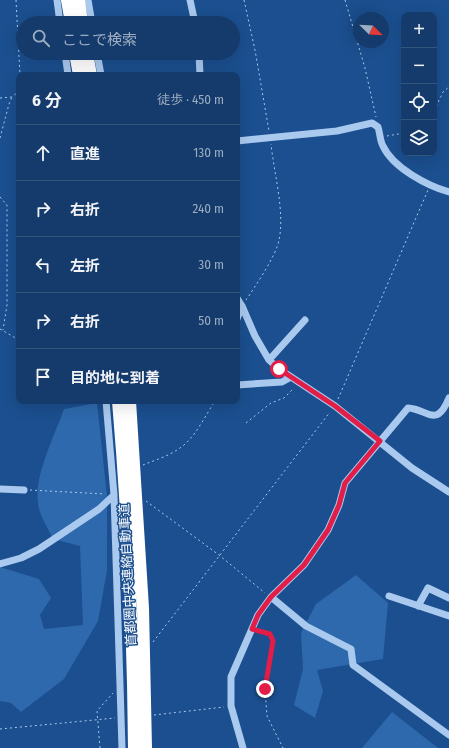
<!DOCTYPE html>
<html lang="ja">
<meta charset="utf-8">
<style>
:root{--surface:#143b6b;--page:#1d4271;--text:#f1f3f6;--muted:#9dadc1;--line:#33557e}
body{margin:0;font-family:"Fira Sans Condensed","Noto Sans JP",sans-serif;background:var(--page);color:var(--text)}
.controls{position:absolute;right:12px;top:12px;display:grid;overflow:hidden;border-radius:8px;box-shadow:0 4px 16px #0002}
.controls button{width:36px;height:36px;display:grid;place-items:center;padding:0;border:0;border-bottom:1px solid var(--line);background:var(--surface);color:var(--text);font:20px sans-serif}
.compass{position:absolute;left:353px;top:12px;width:36px;height:36px;border-radius:50%;background:var(--surface);box-shadow:0 4px 16px #0002;rotate:114deg}
.stop{position:absolute;width:12px;height:12px;margin:-9px;border:3px solid #e11d48;border-radius:50%;background:#fff}
.stop.end{background:#e11d48;border-color:#fff;box-shadow:0 1px 4px #0008}
.list{margin:0;padding:0;list-style:none}
h2{display:flex;justify-content:space-between;align-items:center;height:52px;margin:0;padding:0 16px;font-size:17px}
h2 small{font-size:13px;font-weight:400;color:var(--muted)}
.list li{display:grid;grid-template-columns:26px 1fr auto;gap:12px;align-items:center;box-sizing:border-box;height:56px;padding:0 16px;border-top:1px solid var(--line)}
.list b{display:block;font-size:15px;white-space:nowrap}
.list em{font-size:13px;font-style:normal;color:var(--muted)}
.icon{flex:none;width:22px;height:22px;fill:none;stroke:currentColor;stroke-width:2;stroke-linecap:round;stroke-linejoin:round}
.map{position:relative;flex:none;width:449px;height:748px;overflow:hidden}
.search{position:absolute;background:var(--surface);box-shadow:0 4px 16px #0002;left:16px;top:16px;width:224px;height:44px;display:flex;align-items:center;gap:10px;box-sizing:border-box;padding:0 14px;border-radius:22px;color:var(--muted);font-size:15px}
.panel{position:absolute;background:var(--surface);box-shadow:0 4px 16px #0002;left:16px;top:72px;width:224px;height:332px;border-radius:8px}
.map>svg:first-child{display:block}
.green{fill:#2e69ad}
.lines{fill:none;stroke-linecap:round;stroke-linejoin:round}
.path{stroke:#a9c9ee;stroke-width:1;stroke-dasharray:2 3;stroke-linecap:butt}
.minor{stroke:#a9c9ee;stroke-width:7}
.highway{stroke:#fff;stroke-width:12}
.route{stroke:#e11d48;stroke-width:5}
.labels{text-anchor:middle;stroke-width:3;stroke-linejoin:round;paint-order:stroke}
.street-label{font-size:13px;fill:#fff;stroke:#1b4f8f}
</style>
<div class="map">
<svg width="449" height="748" viewBox="0 0 449 748">
<rect width="100%" height="100%" fill="#1b4f8f"/>
<!-- green -->
<path class="green" d="M 97,403 L 107,496 L 107,570 L 98,621 L 64,679 L 21,712 L 11,703 L 0,701 L 0,567 L 39,579 L 51,598 L 40,615 L 44,629 L 83,625 L 80,546 L 53,539 C 48,528 39,515 38,503 C 34,475 55,435 64,409 Z
M 356,575 L 388,603 L 383,659 L 317,670 L 323,691 L 315,718 L 294,705 L 303,669 L 301,633 L 316,604 Z
M 392,712 L 438,748 L 362,748 Z"/>
<g class="lines">
<!-- path -->
<path class="path" d="M 16,0 L 20,75
M 244,0 L 255,50 L 269,131
M 345,0 L 365,68 L 376,117
M 0,98 L 12,97 L 19,91
M 434,111 L 443,92 L 449,87
M 387,136 L 404,133
M 0,138 L 9,104 L 12,97
M 0,197 L 7,205 L 7,305 L 3,330
M 246,300 C 255,287 277,254 279,240 C 285,212 274,173 271,144
M 0,329 L 19,340
M 338,399 L 428,190
M 246,423 L 271,403 L 284,398 L 294,388
M 143,465 C 155,460 169,456 180,448 C 195,438 205,416 215,401
M 30,490 L 105,494
M 146,501 L 219,555 L 265,593
M 258,631 L 270,634 L 273,641 L 265,689 L 267,716 L 283,748
M 153,642 L 330,412
M 154,715 L 224,707
M 0,729 L 115,718
M 100,748 L 97,711 L 113,693"/>
<!-- minor -->
<path class="minor" d="M 57,0 L 60,23
M 88,0 L 92,23
M 190,0 L 195,23
M 65,53 L 68,75
M 97,53 L 101,75
M 199,53 L 200,75
M 237,141 L 337,131 L 372,123 L 378,127 C 380,133 380,141 383,146 C 393,168 428,186 449,192
M 237,298 L 242,306 L 255,336 L 269,360 L 279,369 L 335,406 L 412,468 L 449,492
M 237,319 L 242,306
M 269,360 L 305,320
M 237,385 L 282,382 L 291,377
M 106,401 L 114,495 L 122,748
M 0,489 L 24,490
M 0,564 L 21,558 L 39,549 L 99,509 L 114,495
M 389,596 L 449,616
M 271,597 L 306,626 L 351,649 L 353,665 L 449,735
M 418,606 L 428,588 L 449,598
M 243,748 L 231,706 L 231,677 L 258,615 L 271,597 L 304,565 L 328,530 L 339,505 L 345,483 L 408,408 C 428,409 436,429 449,398"/>
<!-- highway -->
<path class="highway" d="M 67,0 L 71,23
M 79,0 L 82,23
M 75,53 L 79,75
M 87,53 L 91,75
M 118,401 C 128,517 133,632 134,748
M 130,401 L 143,608 L 146,748"/>
</g>
<g class="lines">
<!-- route -->
<path class="route" d="M 265,689 L 273,641 L 270,634 L 252,629 L 258,615 L 271,597 L 304,565 L 328,530 L 339,505 L 345,483 L 380,441 L 335,406 L 279,369"/>
</g>
<g class="labels">
<!-- street labels -->
<g class="street-label">
<text transform="translate(127 575) rotate(-93)" y="5">首都圏中央連絡自動車道</text>
</g>
</g>
</svg>
<div class="controls">
<button>+</button>
<button>−</button>
<button><svg class="icon" aria-label="locate" viewBox="0 0 24 24"><circle cx="12" cy="12" r="6"/><path d="M12 2v4M12 18v4M2 12h4M18 12h4"/></svg></button>
<button><svg class="icon" aria-label="layers" viewBox="0 0 24 24"><path d="M12 4l9 5-9 5-9-5zM3 14l9 5 9-5"/></svg></button>
</div>
<svg class="compass" viewBox="-18 -18 36 36"><path d="M0-13l5 13h-10z" fill="#e53935"/><path d="M0 13l5-13h-10z" fill="#9dadc1"/></svg>
<div class="stop" style="left:279px;top:369px"></div>
<div class="stop end" style="left:265px;top:689px"></div>
<div class="search"><svg class="icon" aria-label="search" viewBox="0 0 24 24"><circle cx="10" cy="10" r="6"/><path d="M15 15l6 6"/></svg>ここで検索</div>
<section class="panel">
<h2>6 分<small>徒歩 · 450 m</small></h2>
<ul class="list">
<li><svg class="icon" aria-label="ahead" viewBox="0 0 24 24"><path d="M12 20V5M6 11l6-6 6 6"/></svg><div><b>直進</b></div><em>130 m</em></li>
<li><svg class="icon" aria-label="right" viewBox="0 0 24 24"><path d="M7 20v-9h11M14 6l5 5-5 5"/></svg><div><b>右折</b></div><em>240 m</em></li>
<li><svg class="icon" aria-label="left" viewBox="0 0 24 24"><path d="M17 20v-9H6M10 6l-5 5 5 5"/></svg><div><b>左折</b></div><em>30 m</em></li>
<li><svg class="icon" aria-label="right" viewBox="0 0 24 24"><path d="M7 20v-9h11M14 6l5 5-5 5"/></svg><div><b>右折</b></div><em>50 m</em></li>
<li><svg class="icon" aria-label="arrive" viewBox="0 0 24 24"><path d="M6 21V4h12l-3 4 3 4H6"/></svg><div><b>目的地に到着</b></div></li>
</ul>
</section>
</div>
